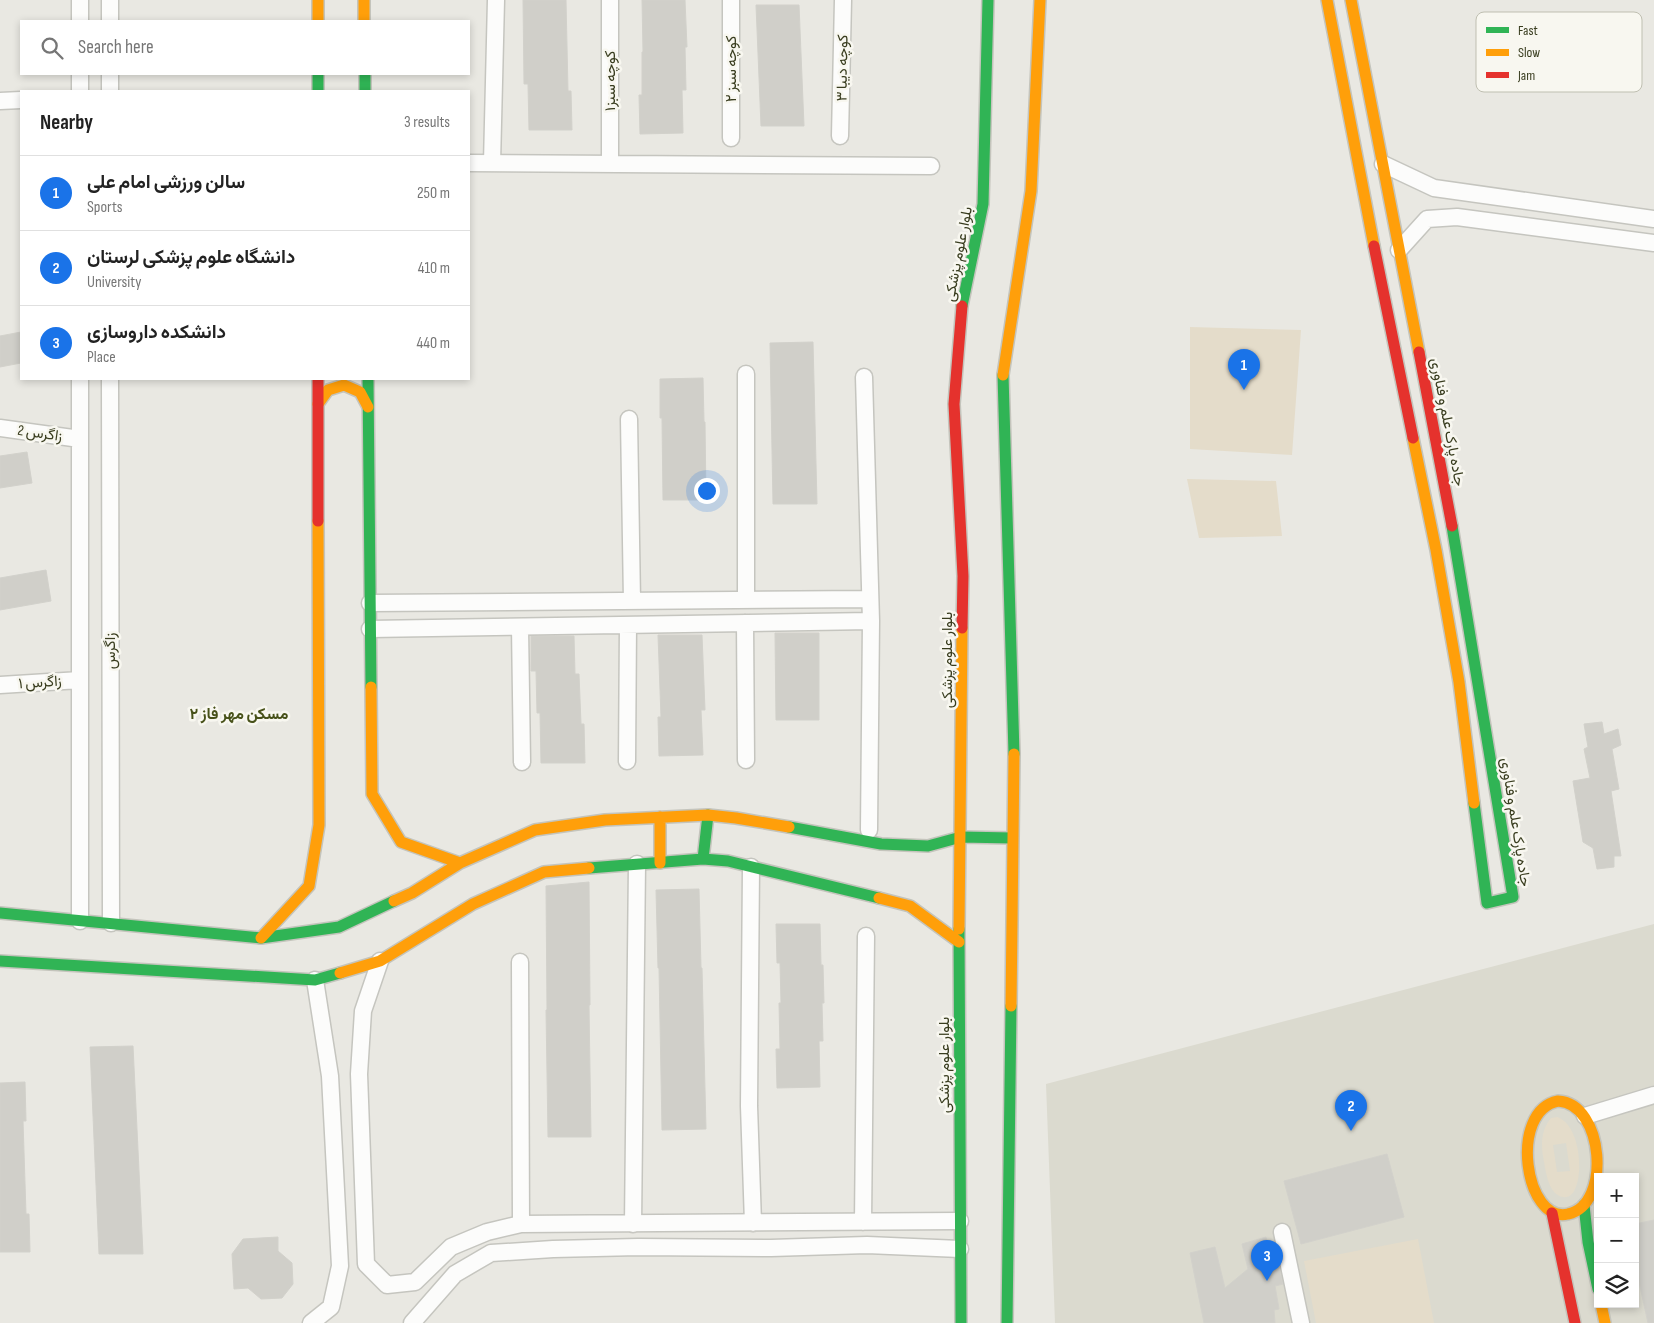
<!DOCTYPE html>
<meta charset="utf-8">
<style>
:root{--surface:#fff;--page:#f6f6f6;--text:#222;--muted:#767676;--line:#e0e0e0;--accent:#1a73e8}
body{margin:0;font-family:"Sofia Sans Condensed",Vazirmatn,sans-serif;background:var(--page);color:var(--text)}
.controls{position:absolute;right:15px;bottom:15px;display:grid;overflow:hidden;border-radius:0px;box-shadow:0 2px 8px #0003}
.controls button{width:45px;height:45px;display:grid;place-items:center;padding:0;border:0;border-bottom:1px solid var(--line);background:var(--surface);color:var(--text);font:25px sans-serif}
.you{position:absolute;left:706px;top:490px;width:18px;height:18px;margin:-12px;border:4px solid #fff;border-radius:50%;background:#1a73e8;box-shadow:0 0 0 8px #1a73e833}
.badge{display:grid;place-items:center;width:32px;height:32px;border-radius:50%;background:var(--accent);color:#fff;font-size:16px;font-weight:700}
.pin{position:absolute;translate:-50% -41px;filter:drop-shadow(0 1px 2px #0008)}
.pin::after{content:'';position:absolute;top:26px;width:18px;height:15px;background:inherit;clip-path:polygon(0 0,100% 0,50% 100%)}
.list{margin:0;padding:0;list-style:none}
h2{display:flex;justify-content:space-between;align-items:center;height:65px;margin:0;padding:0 20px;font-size:21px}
h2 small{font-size:16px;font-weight:400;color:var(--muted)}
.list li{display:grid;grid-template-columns:32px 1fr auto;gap:15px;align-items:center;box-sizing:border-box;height:75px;padding:0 20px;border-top:1px solid var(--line)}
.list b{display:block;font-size:19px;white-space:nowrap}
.list p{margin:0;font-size:16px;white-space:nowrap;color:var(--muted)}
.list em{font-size:16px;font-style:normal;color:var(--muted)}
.icon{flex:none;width:28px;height:28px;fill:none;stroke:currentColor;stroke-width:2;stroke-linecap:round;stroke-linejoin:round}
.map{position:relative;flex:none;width:1654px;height:1323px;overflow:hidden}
.search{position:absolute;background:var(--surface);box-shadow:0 2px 8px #0003;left:20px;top:20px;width:450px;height:55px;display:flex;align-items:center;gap:12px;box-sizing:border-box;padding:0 18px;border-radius:0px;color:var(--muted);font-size:19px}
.panel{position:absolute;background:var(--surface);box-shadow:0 2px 8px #0003;left:20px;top:90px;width:450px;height:290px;border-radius:0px}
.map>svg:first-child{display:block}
.built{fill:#dbdacf;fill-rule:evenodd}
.green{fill:#e4dcca;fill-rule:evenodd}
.building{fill:#d0cfc9;stroke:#d2d1cb}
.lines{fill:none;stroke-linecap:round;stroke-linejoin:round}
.street-casing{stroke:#c5c5bf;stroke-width:19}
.fast-casing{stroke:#c4c4bc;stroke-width:14}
.slow-casing{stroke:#c4c4bc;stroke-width:14}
.jam-casing{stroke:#c4c4bc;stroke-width:14}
.street{stroke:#fcfcfb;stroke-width:16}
.fast{stroke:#30b455;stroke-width:11}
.slow{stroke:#ff9f0a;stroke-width:11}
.jam{stroke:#e5322d;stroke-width:11}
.labels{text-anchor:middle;stroke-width:5;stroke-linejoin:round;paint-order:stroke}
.street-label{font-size:15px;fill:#393d1f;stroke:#f8f7f0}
.neighbourhood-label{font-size:16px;font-weight:bold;fill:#475119;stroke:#f8f7f0}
.key{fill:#f8f7f0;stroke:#bfbfb1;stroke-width:1}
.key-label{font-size:14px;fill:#393d1f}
</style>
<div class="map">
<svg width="1654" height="1323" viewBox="0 0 1654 1323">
<rect width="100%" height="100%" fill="#e9e8e2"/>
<!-- built -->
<path class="built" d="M 1654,924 L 1654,1323 L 1055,1323 L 1046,1084 ZM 1598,1177 L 1635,1177 L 1635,1304 L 1598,1304 Z"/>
<!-- green -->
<path class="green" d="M 1190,327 L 1301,330 L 1292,455 L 1190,449 Z
M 1187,479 L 1276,481 L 1282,536 L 1199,538 Z
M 1557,1117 C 1579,1124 1584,1170 1575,1189 C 1573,1194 1569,1198 1563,1197 C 1549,1195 1546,1173 1544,1162 C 1541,1147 1540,1131 1551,1118 ZM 1566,1143 L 1570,1171 L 1557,1172 L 1553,1145 Z
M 1418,1239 L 1434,1323 L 1316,1323 L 1304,1261 Z"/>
<!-- building -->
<path class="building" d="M 523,0 L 566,0 L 568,91 L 571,91 L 572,130 L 529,130 L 528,84 L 524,84 Z
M 642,0 L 685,0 L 687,47 L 685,47 L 686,90 L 682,90 L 683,133 L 640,134 L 639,95 L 642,95 L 642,52 L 643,52 Z
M 756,5 L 799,5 L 804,126 L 761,126 Z
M 21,332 L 21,363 L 0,367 L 0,336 Z
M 813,342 L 817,504 L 773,504 L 770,343 Z
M 703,378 L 704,422 L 705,422 L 706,500 L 663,500 L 662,418 L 660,418 L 660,379 Z
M 27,452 L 32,483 L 0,488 L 0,456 Z
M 46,570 L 51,601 L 0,610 L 0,578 Z
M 775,633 L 819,633 L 819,720 L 776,720 Z
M 658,635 L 702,635 L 705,710 L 701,710 L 703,755 L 659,756 L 658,717 L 661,717 Z
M 531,636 L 574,636 L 575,674 L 579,674 L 581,724 L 584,724 L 585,763 L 541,763 L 540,713 L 537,713 L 536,671 L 531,671 Z
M 1602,722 L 1604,734 L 1618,729 L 1621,745 L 1612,749 L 1619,789 L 1611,791 L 1621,856 L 1614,856 L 1614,867 L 1597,869 L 1593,848 L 1583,842 L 1573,781 L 1590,778 L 1584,749 L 1588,747 L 1584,724 Z
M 589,882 L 590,1005 L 589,1005 L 591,1137 L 548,1137 L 546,1010 L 547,1010 L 546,886 Z
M 699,889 L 701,968 L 702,968 L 706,1129 L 662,1130 L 659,968 L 658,968 L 656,890 Z
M 776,924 L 820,924 L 821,965 L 823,965 L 824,1003 L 822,1003 L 823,1041 L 819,1041 L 820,1087 L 777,1088 L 776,1049 L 780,1049 L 779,1003 L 781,1003 L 780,963 L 777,963 Z
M 133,1046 L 143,1254 L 99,1254 L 90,1047 Z
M 25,1082 L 26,1121 L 23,1121 L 26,1214 L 29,1214 L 30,1252 L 0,1252 L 0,1083 Z
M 1387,1154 L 1404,1217 L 1301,1244 L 1284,1181 Z
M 1654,1220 L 1654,1323 L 1648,1323 L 1635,1264 L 1635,1224 Z
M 278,1237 L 278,1251 L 292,1263 L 293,1284 L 282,1298 L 261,1299 L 248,1288 L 234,1289 L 232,1254 L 243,1239 Z
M 1266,1237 L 1269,1252 L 1275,1250 L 1283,1284 L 1275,1286 L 1279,1309 L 1274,1310 L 1275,1323 L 1204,1323 L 1190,1253 L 1215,1247 L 1225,1288 L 1248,1269 L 1242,1244 Z"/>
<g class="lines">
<!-- street casing -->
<g class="street-casing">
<path id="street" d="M 80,0 L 80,21
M 110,0 L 110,21
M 731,0 L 731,138
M 110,74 L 110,91
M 80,91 L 80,74
M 0,101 L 21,100
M 840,136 L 843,0
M 469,163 L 931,166
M 492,163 L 496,0
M 610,163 L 610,0
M 1383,164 L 1434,188 L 1654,219
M 1399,250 L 1427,219 L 1457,217 L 1654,243
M 80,379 L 80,921
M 110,379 L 111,923
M 629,419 L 632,601
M 0,428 L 80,439
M 746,600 L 746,374
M 370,603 L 870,599
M 745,623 L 746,760
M 520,627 L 522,762
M 370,629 L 871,621 L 864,377
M 0,685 L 80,680
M 627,761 L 628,625
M 869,830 L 871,621
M 751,867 L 749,1106 L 753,1223
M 380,961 L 363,1011 L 359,1074 L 366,1264 L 387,1285 L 415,1282 L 451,1247 L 487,1232 L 521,1224 L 960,1221
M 520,962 L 521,1224
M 1585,1116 L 1654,1095
M 863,1222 L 866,936
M 633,1224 L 637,864
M 1282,1232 L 1301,1323
M 311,1323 L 331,1307 L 340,1266 L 330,1076 L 315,980
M 412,1323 L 455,1274 L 491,1253 L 553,1249 L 638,1247 L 771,1248 L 867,1245 L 960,1249"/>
</g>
<!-- fast casing -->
<g class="fast-casing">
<path id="fast" d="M 318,74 L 318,91
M 365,74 L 365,91
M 962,306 L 983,204 L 988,0
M 1003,375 L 1014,754
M 368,379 L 371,687
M 1452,526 L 1513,897 L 1487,903 L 1474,803
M 789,827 L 881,844 L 928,846 L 961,837 L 1012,838
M 703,859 L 708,815
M 589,868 L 703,859 L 728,861 L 879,898
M 0,913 L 261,938 L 339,927 L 394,901
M 959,929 L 961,1323
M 0,961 L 315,980 L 340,973
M 1584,1205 L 1588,1242 L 1598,1289
M 1007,1323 L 1011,1006"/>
</g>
<!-- slow casing -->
<g class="slow-casing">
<path id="slow" d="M 318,0 L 318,21
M 364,0 L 364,21
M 1327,0 L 1374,246
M 1351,0 L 1419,352
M 1003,375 L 1031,191 L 1040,0
M 318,404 L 328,390 L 344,385 L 360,392 L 368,407
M 1413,438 L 1436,550 L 1459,682 L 1474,803
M 371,687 L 372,794 L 401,842 L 460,863
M 660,817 L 660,863
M 879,898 L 910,906 L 959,942
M 394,901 L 412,893 L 460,863 L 535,830 L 605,820 L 708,815 L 736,818 L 789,827
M 959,929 L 962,628
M 261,938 L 309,886 L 319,825 L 318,521
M 340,973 L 380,961 L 473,904 L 544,872 L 589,868
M 1011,1006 L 1014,754
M 1558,1101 C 1604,1103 1612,1205 1568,1214 C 1525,1224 1508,1111 1558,1101 Z
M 1601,1304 L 1605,1323"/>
</g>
<!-- jam casing -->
<g class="jam-casing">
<path id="jam" d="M 1374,246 L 1413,438
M 1419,352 L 1452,526
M 318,379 L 318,521
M 962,628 L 963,576 L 954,404 L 962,306
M 1552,1213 L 1575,1323"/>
</g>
<!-- street -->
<use href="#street" class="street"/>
<!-- fast -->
<use href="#fast" class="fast"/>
<!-- slow -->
<use href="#slow" class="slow"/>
<!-- jam -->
<use href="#jam" class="jam"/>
</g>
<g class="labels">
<!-- street labels -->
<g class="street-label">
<text transform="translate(842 68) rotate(-89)" y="5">کوچه دیبا ۳</text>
<text transform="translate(731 69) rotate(-90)" y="5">کوچه سبز ۲</text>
<text transform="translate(610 81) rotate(-90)" y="5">کوچه سبز۱</text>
<text transform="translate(958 254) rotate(-79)" y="5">بلوار علوم پزشکی</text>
<text transform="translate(1448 422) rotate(79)" y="5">جاده پارک علم و فناوری</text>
<text transform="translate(40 433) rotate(8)" y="5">زاگرس 2</text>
<text transform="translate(110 651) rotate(-90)" y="5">زاگرس</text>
<text transform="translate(947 660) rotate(-90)" y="5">بلوار علوم پزشکی</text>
<text transform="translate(40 682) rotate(-4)" y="5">زاگرس ۱</text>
<text transform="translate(1516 822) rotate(81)" y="5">جاده پارک علم و فناوری</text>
<text transform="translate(944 1065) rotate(-90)" y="5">بلوار علوم پزشکی</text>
</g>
<!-- neighbourhood labels -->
<g class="neighbourhood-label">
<text x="239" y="719">مسکن مهر فاز ۲</text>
</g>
</g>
<!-- legend -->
<rect x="1476" y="12" width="166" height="80" rx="8" class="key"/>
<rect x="1486" y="27" width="23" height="6" fill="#30b455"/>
<rect x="1486" y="49" width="23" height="7" fill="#ff9f0a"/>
<rect x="1486" y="72" width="23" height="6" fill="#e5322d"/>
<g class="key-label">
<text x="1518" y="35">Fast</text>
<text x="1518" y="57">Slow</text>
<text x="1518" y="80">Jam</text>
</g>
</svg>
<div class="controls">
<button>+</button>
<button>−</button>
<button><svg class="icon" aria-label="layers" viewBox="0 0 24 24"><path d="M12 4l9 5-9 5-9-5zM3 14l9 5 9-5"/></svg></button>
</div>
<div class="you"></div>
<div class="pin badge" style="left:1244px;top:390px">1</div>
<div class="pin badge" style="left:1351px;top:1131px">2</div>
<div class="pin badge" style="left:1267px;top:1281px">3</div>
<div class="search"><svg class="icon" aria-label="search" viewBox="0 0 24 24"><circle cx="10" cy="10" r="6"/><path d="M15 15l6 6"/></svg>Search here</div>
<section class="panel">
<h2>Nearby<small>3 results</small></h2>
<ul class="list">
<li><span class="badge">1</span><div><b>سالن ورزشی امام علی</b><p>Sports</p></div><em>250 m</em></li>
<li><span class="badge">2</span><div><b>دانشگاه علوم پزشکی لرستان</b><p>University</p></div><em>410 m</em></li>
<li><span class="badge">3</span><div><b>دانشکده داروسازی</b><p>Place</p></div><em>440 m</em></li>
</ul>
</section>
</div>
